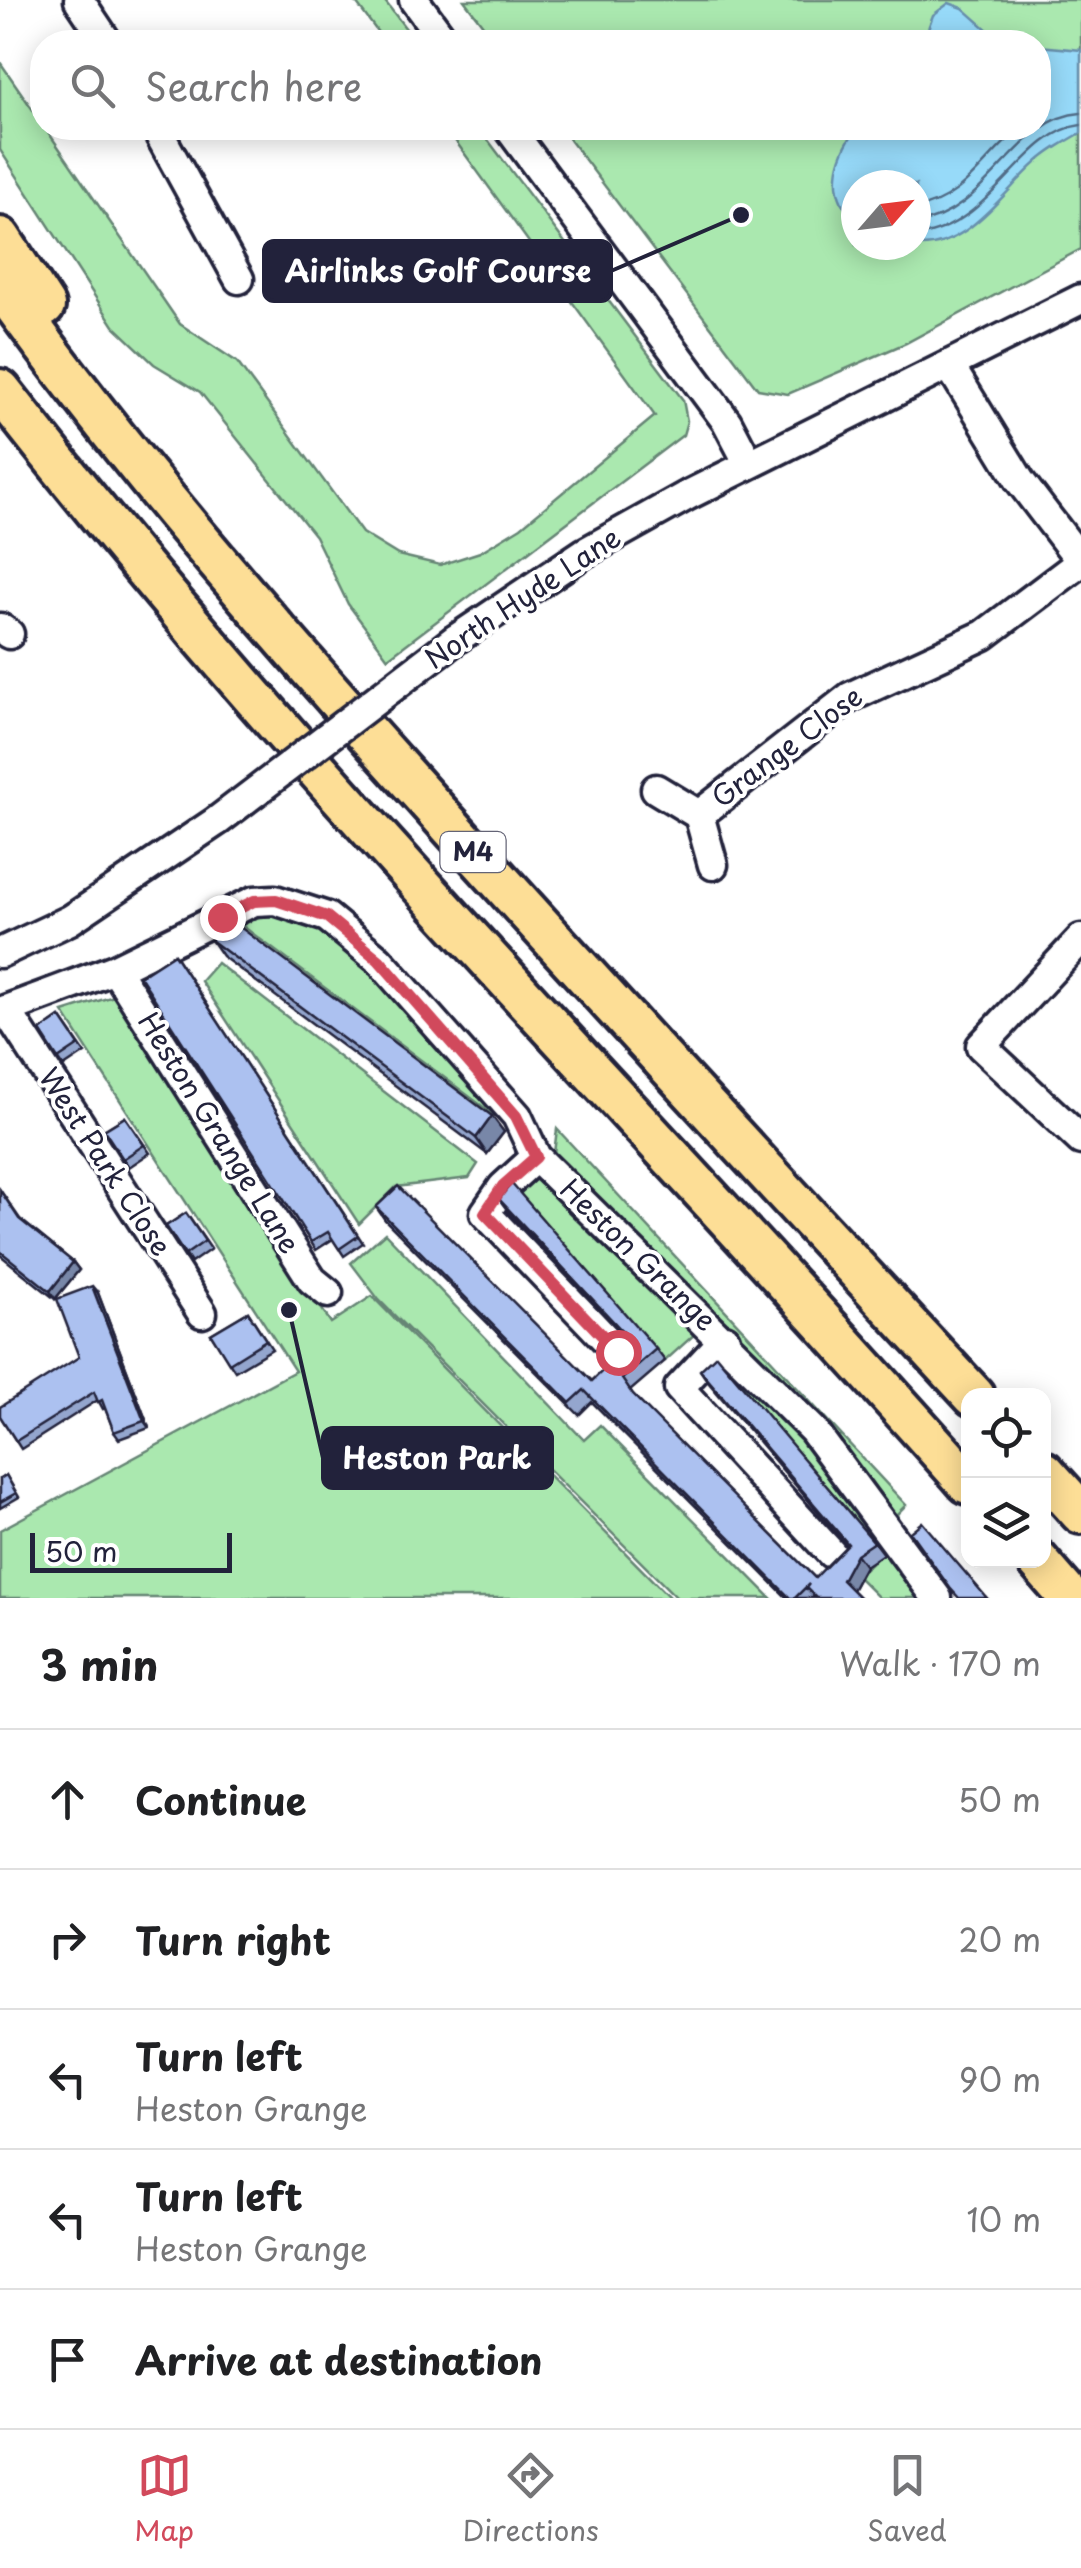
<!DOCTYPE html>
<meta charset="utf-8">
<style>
:root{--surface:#fff;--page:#f6f6f6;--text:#202124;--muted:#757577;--line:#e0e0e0;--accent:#d1495b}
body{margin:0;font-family:"Playpen Sans",sans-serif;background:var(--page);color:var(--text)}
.controls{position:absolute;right:30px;bottom:30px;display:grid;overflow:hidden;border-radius:20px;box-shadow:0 5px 25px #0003}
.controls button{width:90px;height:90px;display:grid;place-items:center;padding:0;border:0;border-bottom:2px solid var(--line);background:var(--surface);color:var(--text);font:50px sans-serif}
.compass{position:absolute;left:841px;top:170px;width:90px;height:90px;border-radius:50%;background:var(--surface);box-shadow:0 5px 25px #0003;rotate:62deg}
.scale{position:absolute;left:30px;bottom:25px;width:202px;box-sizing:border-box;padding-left:10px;border:5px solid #22223b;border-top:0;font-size:28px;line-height:35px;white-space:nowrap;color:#22223b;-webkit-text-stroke:8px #fff;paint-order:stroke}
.stop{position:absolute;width:30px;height:30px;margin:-22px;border:8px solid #d1495b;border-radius:50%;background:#fff}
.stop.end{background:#d1495b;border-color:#fff;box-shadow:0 2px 10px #0008}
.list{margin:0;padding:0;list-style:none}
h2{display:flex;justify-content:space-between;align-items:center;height:130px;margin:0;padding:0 40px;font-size:42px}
h2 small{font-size:32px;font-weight:400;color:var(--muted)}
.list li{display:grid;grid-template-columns:65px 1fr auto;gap:30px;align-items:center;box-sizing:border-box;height:140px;padding:0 40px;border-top:2px solid var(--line)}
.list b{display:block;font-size:38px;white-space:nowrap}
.list p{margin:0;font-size:32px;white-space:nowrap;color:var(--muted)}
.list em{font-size:32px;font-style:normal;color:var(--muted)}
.icon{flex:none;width:55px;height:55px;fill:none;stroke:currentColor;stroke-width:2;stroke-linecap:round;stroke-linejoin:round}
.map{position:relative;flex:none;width:1081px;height:1598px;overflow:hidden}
.search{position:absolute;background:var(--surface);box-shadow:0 5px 25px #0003;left:30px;right:30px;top:30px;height:110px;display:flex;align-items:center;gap:25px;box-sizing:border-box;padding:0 35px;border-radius:40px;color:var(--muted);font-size:38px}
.sheet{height:830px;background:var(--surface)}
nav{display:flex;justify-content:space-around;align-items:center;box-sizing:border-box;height:140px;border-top:2px solid var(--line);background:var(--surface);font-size:28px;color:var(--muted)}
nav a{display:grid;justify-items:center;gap:5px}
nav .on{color:var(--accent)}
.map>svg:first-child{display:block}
.green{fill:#aae8af;stroke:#668575;stroke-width:2.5;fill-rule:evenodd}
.water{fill:#97daf9;stroke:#6890ad;stroke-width:2.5}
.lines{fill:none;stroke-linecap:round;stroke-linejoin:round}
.shore{stroke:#516c87;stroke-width:2.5}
.minor-casing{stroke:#22223b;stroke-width:35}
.highway-casing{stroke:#22223b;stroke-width:48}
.minor{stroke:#fff;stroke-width:28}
.highway{stroke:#fdde96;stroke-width:40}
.minor-bridge-casing{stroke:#22223b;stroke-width:35;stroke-linecap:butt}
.minor-bridge{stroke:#fff;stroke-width:28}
.wall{fill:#94a6ce;stroke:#22223b;stroke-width:2.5}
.shaded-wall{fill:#7887a8;stroke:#22223b;stroke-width:2.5}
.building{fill:#acc1f0;stroke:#22223b;stroke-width:2.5}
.route{stroke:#d1495b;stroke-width:12}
.labels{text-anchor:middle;stroke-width:8;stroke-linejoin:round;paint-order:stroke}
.shield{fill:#fff;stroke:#646476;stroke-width:2.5}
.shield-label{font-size:25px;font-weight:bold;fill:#22223b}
.street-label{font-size:28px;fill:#22223b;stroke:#fff}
.leader{fill:none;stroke:#22223b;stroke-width:4}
.callout-dot{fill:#22223b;stroke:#fff;stroke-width:4}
.callout{fill:#22223b;stroke:#22223b;stroke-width:4}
.callout-label{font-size:30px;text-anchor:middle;font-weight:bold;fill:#fff}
</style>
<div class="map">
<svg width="1081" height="1598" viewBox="0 0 1081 1598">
<rect width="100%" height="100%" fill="#fff"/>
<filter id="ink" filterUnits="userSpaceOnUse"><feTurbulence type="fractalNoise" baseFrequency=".01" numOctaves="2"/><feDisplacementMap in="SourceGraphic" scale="20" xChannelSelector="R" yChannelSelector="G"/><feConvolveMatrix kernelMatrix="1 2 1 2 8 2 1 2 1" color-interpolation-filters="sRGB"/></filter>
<g filter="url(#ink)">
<!-- green -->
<path class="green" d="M 354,0 L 384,0 L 416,42 L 385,42 Z
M 464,0 L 1081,0 L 1081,249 L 906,343 L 788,394 L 758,389 L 561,128 L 1038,128 L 1038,42 L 496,42 ZM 856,185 L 916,185 L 916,245 L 856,245 Z
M 0,62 L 180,324 L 237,362 L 362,533 L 398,555 L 440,565 L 480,552 L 521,527 L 655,416 L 446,128 L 479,128 L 683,400 L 687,421 L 683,435 L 388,658 L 348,604 L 315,536 L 200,392 L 154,364 L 114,326 L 0,150 Z
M 270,913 L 292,914 L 346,940 L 506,1124 L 240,924 Z
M 217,963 L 478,1164 L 469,1178 L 396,1187 L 359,1224 L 201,981 Z
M 117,995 L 331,1323 L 372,1296 L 670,1598 L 0,1598 L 0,1530 L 295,1371 L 63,1012 Z
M 557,1129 L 906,1505 L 897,1514 L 902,1533 L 553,1161 Z
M 535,1179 L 542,1180 L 696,1333 L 665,1361 L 518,1194 Z
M 385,1233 L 584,1440 L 600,1425 L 771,1598 L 677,1598 L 379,1300 L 351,1263 Z
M 736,1357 L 873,1519 L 864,1531 L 724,1367 Z
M 883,1553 L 918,1598 L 879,1598 L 857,1576 Z"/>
<!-- water -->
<path class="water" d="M 949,3 L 963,8 L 990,32 L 1023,42 L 923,42 L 933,15 Z
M 1039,46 L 1081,50 L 1081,133 C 1065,142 1049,151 1036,163 C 1002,193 963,255 910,245 L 916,245 L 916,185 L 856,185 L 856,221 C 826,194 835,157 857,128 L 1038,128 Z"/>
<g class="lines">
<!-- shore -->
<path class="shore" d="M 916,208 C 963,202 986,154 1021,128
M 916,223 C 987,215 1017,116 1081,113
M 916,236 C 992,227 1022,132 1081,125"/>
<!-- minor casing -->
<g class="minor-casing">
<path id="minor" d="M 79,0 L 107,42
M 414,0 L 445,42
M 156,128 L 239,279
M 509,128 L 727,422 L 749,464
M 951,368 L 1020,481 L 1081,561
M 0,628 L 9,634
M 456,639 L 584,553 L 688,495 L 1081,299
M 656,789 L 699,815 L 713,865
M 699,815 L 850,697 L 984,635 L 1081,562
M 1081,939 L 981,1046 L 1081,1140
M 0,953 L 70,920 L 217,821
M 115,969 L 312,1280 L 328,1293
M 7,1011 L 202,1313
M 0,1012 L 115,969 L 254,901 L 275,900 L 327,917 L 379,960 L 517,1116 L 536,1157 L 813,1430 L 937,1598
M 536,1157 L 503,1187 L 485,1213 L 618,1352
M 725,1339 L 679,1388 L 831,1553"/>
</g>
<!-- highway casing -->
<g class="highway-casing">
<path id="highway" d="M 0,238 L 44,306
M 0,285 C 124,458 266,621 408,779 C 594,987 784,1191 974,1396
M 0,390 C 299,776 645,1118 968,1483
M 1044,1472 L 1081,1513
M 1037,1560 L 1070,1598"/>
</g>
<!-- minor -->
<use href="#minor" class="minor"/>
<!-- highway -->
<use href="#highway" class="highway"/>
<!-- minor-bridge casing -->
<g class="minor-bridge-casing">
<path id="minor-bridge" d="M 217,821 L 456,639"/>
</g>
<!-- minor-bridge -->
<use href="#minor-bridge" class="minor-bridge"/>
</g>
<!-- wall -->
<path class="wall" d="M 211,940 L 504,1132 L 487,1154 L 222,956 Z
M 174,954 L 363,1243 L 344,1256 L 333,1239 L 316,1250 L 140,976 Z
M 60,1017 L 85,1053 L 64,1067 L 40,1031 Z
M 125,1117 L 150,1153 L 129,1167 L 104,1130 Z
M 0,1190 L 20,1219 L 73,1262 L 79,1270 L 55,1299 L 0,1255 Z
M 499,1199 L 656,1349 L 665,1361 L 630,1391 L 633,1396 L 815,1578 L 847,1546 L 708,1382 L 700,1370 L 874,1542 L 883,1554 L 865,1566 L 852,1590 L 860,1598 L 787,1598 L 592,1402 L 579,1415 L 385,1220 L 376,1207 L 592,1381 L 626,1348 L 626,1338 L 508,1211 Z
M 186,1213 L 211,1249 L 191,1263 L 166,1226 Z
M 98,1293 L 149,1428 L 119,1439 L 114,1432 L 105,1408 L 103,1409 L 98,1400 L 21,1449 L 0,1416 L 79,1357 Z
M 248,1312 L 272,1349 L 235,1371 L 211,1334 Z
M 6,1475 L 19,1497 L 0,1508 L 0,1479 Z"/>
<!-- shaded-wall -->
<path class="shaded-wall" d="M 492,1116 L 504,1132 L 487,1154 L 476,1138 Z
M 73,1262 L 79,1270 L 55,1299 L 50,1291 Z
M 92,1286 L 98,1293 L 149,1428 L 144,1421 Z
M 856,1554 L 865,1566 L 851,1592 L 842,1580 Z"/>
<!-- building -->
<path class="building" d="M 228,918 L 492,1116 L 476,1138 L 211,940 Z
M 174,954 L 358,1236 L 339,1249 L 328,1232 L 311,1242 L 140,976 Z
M 60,1017 L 79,1045 L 58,1059 L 40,1031 Z
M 125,1117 L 144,1145 L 123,1159 L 104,1130 Z
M 511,1183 L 656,1349 L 622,1379 L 633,1395 L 815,1578 L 848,1544 L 700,1370 L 716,1355 L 874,1542 L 856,1554 L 842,1580 L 860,1598 L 816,1598 L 806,1588 L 809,1584 L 795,1598 L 790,1598 L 584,1390 L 570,1403 L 376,1207 L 398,1186 L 592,1381 L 626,1348 L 626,1335 L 499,1199 Z
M 0,1190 L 19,1219 L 73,1262 L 50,1291 L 0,1251 Z
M 186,1213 L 205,1241 L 185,1255 L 166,1226 Z
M 92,1286 L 144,1421 L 114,1432 L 102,1400 L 98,1402 L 94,1392 L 16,1441 L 0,1416 L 0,1407 L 79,1357 L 57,1299 Z
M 248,1312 L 266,1340 L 229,1363 L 211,1334 Z
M 6,1475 L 16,1493 L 0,1502 L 0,1479 Z
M 922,1522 L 987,1598 L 959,1598 L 950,1588 L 910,1532 Z"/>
</g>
<g class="lines" filter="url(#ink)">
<!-- route -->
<path class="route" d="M 222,917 L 254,901 L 276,900 L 327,917 L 379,960 L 516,1116 L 536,1157 L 503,1186 L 485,1213 L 618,1352"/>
</g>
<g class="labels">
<!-- shield labels -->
<rect class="shield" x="440.5" y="832" width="65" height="40" rx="8"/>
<g class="shield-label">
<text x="473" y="861">M4</text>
</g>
<!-- street labels -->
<g class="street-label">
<text transform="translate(523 598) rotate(-34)" y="10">North Hyde Lane</text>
<text transform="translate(787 747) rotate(-37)" y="10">Grange Close</text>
<text transform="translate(219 1133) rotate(58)" y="10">Heston Grange Lane</text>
<text transform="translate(105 1162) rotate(57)" y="10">West Park Close</text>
<text transform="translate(638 1255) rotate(44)" y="10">Heston Grange</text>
</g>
</g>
<!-- callouts -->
<path class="leader" d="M741 215L611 271M289 1310L323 1458"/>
<g class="callout-dot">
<circle cx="741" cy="215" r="10"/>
<circle cx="289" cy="1310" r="10"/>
</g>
<g class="callout">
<rect x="264" y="241" width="347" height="60" rx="10"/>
<rect x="323" y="1428" width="229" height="60" rx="10"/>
</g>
<g class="callout-label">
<text x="438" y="282">Airlinks Golf Course</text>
<text x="437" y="1469">Heston Park</text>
</g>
</svg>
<div class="controls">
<button><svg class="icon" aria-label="locate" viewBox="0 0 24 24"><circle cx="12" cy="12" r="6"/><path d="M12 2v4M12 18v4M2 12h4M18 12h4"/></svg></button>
<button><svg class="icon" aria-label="layers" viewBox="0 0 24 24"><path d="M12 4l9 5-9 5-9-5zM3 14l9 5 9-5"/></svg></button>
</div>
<svg class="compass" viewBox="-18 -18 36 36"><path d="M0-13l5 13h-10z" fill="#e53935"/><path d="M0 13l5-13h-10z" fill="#757577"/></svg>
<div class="scale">50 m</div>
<div class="stop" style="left:618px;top:1352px"></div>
<div class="stop end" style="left:222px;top:917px"></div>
<div class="search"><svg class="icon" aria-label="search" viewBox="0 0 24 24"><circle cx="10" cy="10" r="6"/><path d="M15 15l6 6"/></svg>Search here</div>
</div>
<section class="sheet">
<h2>3 min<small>Walk · 170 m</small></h2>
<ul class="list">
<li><svg class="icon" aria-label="ahead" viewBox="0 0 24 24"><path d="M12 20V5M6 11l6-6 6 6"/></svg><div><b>Continue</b></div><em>50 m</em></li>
<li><svg class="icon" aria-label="right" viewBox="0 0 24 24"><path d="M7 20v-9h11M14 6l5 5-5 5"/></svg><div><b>Turn right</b></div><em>20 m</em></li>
<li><svg class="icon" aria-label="left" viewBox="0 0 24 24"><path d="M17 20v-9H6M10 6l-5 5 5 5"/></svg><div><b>Turn left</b><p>Heston Grange</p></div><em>90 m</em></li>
<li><svg class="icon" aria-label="left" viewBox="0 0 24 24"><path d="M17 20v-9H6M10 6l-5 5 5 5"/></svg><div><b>Turn left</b><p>Heston Grange</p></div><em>10 m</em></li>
<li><svg class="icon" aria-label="arrive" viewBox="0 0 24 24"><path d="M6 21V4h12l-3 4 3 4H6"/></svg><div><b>Arrive at destination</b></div></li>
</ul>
</section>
<nav>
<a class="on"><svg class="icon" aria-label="map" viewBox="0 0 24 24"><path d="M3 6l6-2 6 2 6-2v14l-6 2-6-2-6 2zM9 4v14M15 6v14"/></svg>Map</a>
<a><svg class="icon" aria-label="directions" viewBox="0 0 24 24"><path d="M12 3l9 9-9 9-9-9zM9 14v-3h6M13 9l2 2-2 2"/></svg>Directions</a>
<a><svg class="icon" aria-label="saved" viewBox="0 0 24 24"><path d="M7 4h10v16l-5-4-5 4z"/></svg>Saved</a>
</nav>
